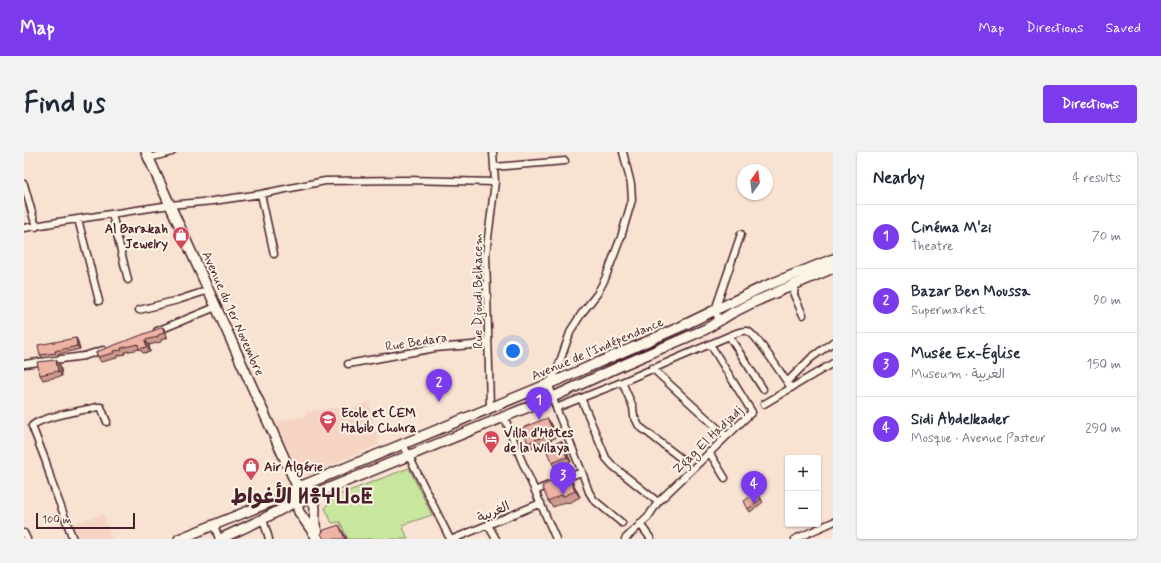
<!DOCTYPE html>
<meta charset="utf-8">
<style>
:root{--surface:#fff;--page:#f2f2f3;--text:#1f2937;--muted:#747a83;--line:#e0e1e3;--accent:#7c3aed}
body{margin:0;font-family:Mynerve,"Playpen Sans Arabic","Noto Sans Tifinagh",sans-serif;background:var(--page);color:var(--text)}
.controls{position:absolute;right:12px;bottom:12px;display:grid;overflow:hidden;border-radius:4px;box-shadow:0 1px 3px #0004}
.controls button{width:36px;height:36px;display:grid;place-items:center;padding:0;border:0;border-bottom:1px solid var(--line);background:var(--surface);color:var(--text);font:20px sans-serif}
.compass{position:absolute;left:713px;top:12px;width:36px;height:36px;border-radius:50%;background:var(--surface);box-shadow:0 1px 3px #0004;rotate:14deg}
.scale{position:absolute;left:12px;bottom:10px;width:99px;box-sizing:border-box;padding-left:4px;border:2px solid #4a1f2b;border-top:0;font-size:11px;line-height:14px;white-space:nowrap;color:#4a1f2b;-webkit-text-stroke:3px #fcf5e5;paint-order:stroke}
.you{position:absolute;left:489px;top:199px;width:14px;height:14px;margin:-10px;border:3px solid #fff;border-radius:50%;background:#1a73e8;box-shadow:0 0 0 6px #1a73e833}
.badge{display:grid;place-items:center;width:26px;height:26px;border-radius:50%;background:var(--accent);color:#fff;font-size:13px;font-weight:700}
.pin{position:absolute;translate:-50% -33px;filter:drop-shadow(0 1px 2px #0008)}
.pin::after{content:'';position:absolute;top:21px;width:14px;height:12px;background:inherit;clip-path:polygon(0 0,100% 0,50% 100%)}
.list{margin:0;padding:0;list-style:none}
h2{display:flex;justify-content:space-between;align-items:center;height:52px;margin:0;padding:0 16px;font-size:17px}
h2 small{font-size:13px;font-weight:400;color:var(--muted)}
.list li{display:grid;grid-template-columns:26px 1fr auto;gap:12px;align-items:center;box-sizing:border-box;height:64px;padding:0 16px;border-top:1px solid var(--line)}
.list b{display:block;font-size:15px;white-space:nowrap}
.list p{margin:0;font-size:13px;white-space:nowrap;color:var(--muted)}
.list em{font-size:13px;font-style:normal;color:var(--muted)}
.map{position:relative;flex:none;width:809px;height:387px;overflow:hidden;border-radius:4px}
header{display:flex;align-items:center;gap:24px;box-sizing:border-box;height:56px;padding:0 20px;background:var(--accent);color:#fff}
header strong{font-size:19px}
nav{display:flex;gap:22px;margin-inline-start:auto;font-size:14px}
.intro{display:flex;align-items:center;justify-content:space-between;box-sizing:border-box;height:96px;padding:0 24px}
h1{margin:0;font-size:28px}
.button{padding:10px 18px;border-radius:4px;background:var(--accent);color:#fff;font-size:14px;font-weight:700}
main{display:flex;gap:24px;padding:0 24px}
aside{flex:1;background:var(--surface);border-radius:4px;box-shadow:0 1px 3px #0004}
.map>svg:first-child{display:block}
.built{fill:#f5d4c4}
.green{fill:#c7e79f;stroke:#888365}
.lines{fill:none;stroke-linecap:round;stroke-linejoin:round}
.street-casing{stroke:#4a1f2b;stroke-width:9}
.secondary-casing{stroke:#4a1f2b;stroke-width:12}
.street{stroke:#fcf5e5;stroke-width:6}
.secondary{stroke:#fcf5e5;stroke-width:9}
.wall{fill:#cc9b8e;stroke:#4a1f2b}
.shaded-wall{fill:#a67e74;stroke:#4a1f2b}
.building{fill:#edb4a5;stroke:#4a1f2b}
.labels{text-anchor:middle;stroke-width:4;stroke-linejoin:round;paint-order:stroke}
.poi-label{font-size:13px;font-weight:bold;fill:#4a1f2b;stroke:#fcf5e5;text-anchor:start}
.street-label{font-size:13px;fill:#4a1f2b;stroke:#fcf5e5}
.town-label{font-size:21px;font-weight:bold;fill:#4a1f2b;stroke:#fcf5e5}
</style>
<header>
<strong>Map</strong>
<nav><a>Map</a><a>Directions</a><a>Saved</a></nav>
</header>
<div class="intro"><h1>Find us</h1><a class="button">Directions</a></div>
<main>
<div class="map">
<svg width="809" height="387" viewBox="0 0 809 387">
<rect width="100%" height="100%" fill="#f8e2d2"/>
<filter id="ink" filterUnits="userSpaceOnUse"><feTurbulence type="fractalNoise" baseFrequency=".025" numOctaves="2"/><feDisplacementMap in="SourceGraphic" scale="8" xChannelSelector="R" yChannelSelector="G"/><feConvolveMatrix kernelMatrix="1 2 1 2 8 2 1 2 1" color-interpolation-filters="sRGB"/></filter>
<g filter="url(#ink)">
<!-- built -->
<path class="built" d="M 345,250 L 355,292 L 280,325 L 249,272 L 259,268 L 281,265 L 282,260 L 320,254 L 329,256 Z
M 79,362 L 88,387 L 48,387 L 43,373 Z"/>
<!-- green -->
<path class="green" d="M 385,316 L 408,363 L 378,373 L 384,387 L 324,387 L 316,370 L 308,371 L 301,356 L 309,345 Z"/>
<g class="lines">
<!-- street casing -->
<g class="street-casing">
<path id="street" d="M 125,6 L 148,0
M 470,15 L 541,9
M 0,32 L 12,75
M 237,42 L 250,102
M 88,62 L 104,128
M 54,67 L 75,149
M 0,76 L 34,70 L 146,53 L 189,49 L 237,42 L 301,29 L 382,28 L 471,30
M 771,132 L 770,143 L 779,163
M 115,158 L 154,148 L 185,138
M 695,169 L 691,158 L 717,82
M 133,179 L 192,155
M 705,184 L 739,237
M 0,212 L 60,204 L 79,198
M 324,212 L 411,196 L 448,193 L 464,190
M 628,216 L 702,284
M 598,230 L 609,255 L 610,264 L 615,274 L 659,308
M 763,230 L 787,206 L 809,190
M 557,246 L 582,306 L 589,314 L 634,350
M 740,252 L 809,211
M 466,255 L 462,102 L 471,30 L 469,0
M 532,256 L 598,230 L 705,184 C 710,182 717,178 723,179 C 732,181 760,226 767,236
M 480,264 L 497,307 L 511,339
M 379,292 L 426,387
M 685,300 L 701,326
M 558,320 L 565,340 L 570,348 L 598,371
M 538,327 L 558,320 L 532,256 L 525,232 L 534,215 L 547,178 L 558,161 L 573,142 L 581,127 L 597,85 L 608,48 L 607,32 L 599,0
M 525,333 L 511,339 L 532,387
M 239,367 L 245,387
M 616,372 L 627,387
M 190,373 L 195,387
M 464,373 L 472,387
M 0,381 L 3,387
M 49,387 L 28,331 L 22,310 L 8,274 C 16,265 60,258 74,255 L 77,255 L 83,270
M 429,387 L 517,351
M 601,387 L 624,365 L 634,350 L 728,260 L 686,192
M 771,387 L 809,370"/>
</g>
<!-- secondary casing -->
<g class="secondary-casing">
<path id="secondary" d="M 122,0 L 273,334
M 280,333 L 546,223 L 656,175 L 739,135 L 809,107
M 286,345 L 286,339 L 283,334 L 276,333 L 270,337 L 269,342 L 271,347 C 280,354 285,345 293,341 L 529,245 L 601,212 L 682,177 L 708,161 L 730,150 L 809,116
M 285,346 C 295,353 289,361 291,371 C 291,377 294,382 296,387
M 274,350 L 274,357 L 275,360 L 293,386
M 155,387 L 259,345 L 269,340
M 196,387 L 239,367 L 273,349"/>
</g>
<!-- street -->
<use href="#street" class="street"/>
<!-- secondary -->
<use href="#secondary" class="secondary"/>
</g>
<!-- wall -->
<path class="wall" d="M 142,180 L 143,186 L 137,188 L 137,190 L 125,193 L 126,200 L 119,201 L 116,197 L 101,200 L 101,202 L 93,204 L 93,206 L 77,210 L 74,205 L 72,200 Z
M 52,186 L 54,190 L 56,197 L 34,202 L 34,204 L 19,206 L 16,203 Z
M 32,208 L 36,213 L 38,224 L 19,228 L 16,223 Z
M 527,271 L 533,285 L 508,296 L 504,291 Z
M 537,289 L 540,294 L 547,310 L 531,316 L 528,311 Z
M 548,329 L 556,345 L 545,351 L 542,350 L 529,355 L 524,349 Z
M 733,340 L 739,350 L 726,360 L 724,357 Z"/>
<!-- shaded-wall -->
<path class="shaded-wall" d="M 139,175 L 142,180 L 143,186 L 140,181 Z
M 52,186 L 54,190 L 56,197 L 53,194 Z
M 121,188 L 125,193 L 126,200 L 123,195 Z
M 32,208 L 36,213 L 38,224 L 34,219 Z
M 523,266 L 527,271 L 533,285 L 530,280 Z
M 537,289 L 540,294 L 547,310 L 543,305 Z
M 544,322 L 548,329 L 556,345 L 551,339 Z
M 315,373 L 323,387 L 321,387 Z"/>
<!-- building -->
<path class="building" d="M 139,175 L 140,181 L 134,183 L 134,185 L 121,188 L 123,195 L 115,197 L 114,192 L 97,196 L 98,198 L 89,199 L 90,201 L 74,205 L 72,200 Z
M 52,186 L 53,194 L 31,199 L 32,201 L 16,203 L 14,193 Z
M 32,208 L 34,219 L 16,223 L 13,210 Z
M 523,266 L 530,280 L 504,291 L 498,276 Z
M 537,289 L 543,305 L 528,311 L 521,295 Z
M 544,322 L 551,339 L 540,344 L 537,343 L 524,349 L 518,334 L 531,328 L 532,326 Z
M 733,340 L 737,347 L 724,357 L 720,349 Z
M 315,373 L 321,387 L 300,387 L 297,382 L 300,378 Z"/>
</g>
<!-- icons -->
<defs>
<g id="shop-pin" transform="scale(0.9)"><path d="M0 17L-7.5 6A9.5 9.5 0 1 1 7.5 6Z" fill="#d1495b" stroke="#fcf5e5"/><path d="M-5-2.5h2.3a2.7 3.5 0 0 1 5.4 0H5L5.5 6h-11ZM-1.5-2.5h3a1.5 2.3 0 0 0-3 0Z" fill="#fff"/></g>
<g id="school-pin" transform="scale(0.9)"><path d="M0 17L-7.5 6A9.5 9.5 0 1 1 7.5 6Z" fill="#d1495b" stroke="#fcf5e5"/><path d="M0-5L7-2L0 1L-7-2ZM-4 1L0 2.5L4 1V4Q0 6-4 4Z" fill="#fff"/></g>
<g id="hotel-pin" transform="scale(0.9)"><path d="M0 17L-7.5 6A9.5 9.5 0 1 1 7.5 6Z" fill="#d1495b" stroke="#fcf5e5"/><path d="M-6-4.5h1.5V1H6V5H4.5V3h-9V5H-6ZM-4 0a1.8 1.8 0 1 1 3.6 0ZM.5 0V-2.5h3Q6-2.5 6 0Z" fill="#fff"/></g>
</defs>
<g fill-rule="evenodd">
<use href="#shop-pin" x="157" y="83"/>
<use href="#school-pin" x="304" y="267"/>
<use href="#hotel-pin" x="467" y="287"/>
<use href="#shop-pin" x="227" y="314"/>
</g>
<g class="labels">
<!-- poi labels -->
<g class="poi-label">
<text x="144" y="81" text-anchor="end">Al Barakah<tspan x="144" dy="15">Jewelry</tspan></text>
<text x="317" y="265">Ecole et CEM<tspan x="317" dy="15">Habib Chohra</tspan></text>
<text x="480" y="285">Villa d'Hôtes<tspan x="480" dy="15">de la Wilaya</tspan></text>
<text x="240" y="319">Air Algérie</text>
</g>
<!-- street labels -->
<g class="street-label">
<text transform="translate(453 139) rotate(-90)" y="5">Rue Djoudi Belkacem</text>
<text transform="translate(210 161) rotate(66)" y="5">Avenue du 1er Novembre</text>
<text transform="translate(392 189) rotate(-9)" y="5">Rue Bedara</text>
<text transform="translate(573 196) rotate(-23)" y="5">Avenue de l'Indépendance</text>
<text transform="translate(683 287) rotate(-44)" y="5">Zgag El Hadjadj</text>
<text transform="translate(469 359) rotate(-23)" y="5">الغربية</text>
</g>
<!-- town labels -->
<g class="town-label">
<text x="278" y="351">الأغواط ⵍⴻⵖⵡⴰⵟ</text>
</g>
</g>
</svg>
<div class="controls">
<button>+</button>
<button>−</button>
</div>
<svg class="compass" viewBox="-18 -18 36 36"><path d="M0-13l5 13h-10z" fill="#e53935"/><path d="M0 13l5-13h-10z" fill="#747a83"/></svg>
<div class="scale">100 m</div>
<div class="you"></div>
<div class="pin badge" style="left:515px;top:268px">1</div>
<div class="pin badge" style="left:415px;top:250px">2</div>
<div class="pin badge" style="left:539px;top:343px">3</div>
<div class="pin badge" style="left:730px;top:352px">4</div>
</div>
<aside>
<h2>Nearby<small>4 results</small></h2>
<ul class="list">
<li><span class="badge">1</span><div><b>Cinéma M'zi</b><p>Theatre</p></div><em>70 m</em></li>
<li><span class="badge">2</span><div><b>Bazar Ben Moussa</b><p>Supermarket</p></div><em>90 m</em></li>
<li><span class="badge">3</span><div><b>Musée Ex-Église</b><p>Museum · الغربية</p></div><em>150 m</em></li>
<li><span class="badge">4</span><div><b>Sidi Abdelkader</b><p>Mosque · Avenue Pasteur</p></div><em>290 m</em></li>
</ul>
</aside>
</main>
